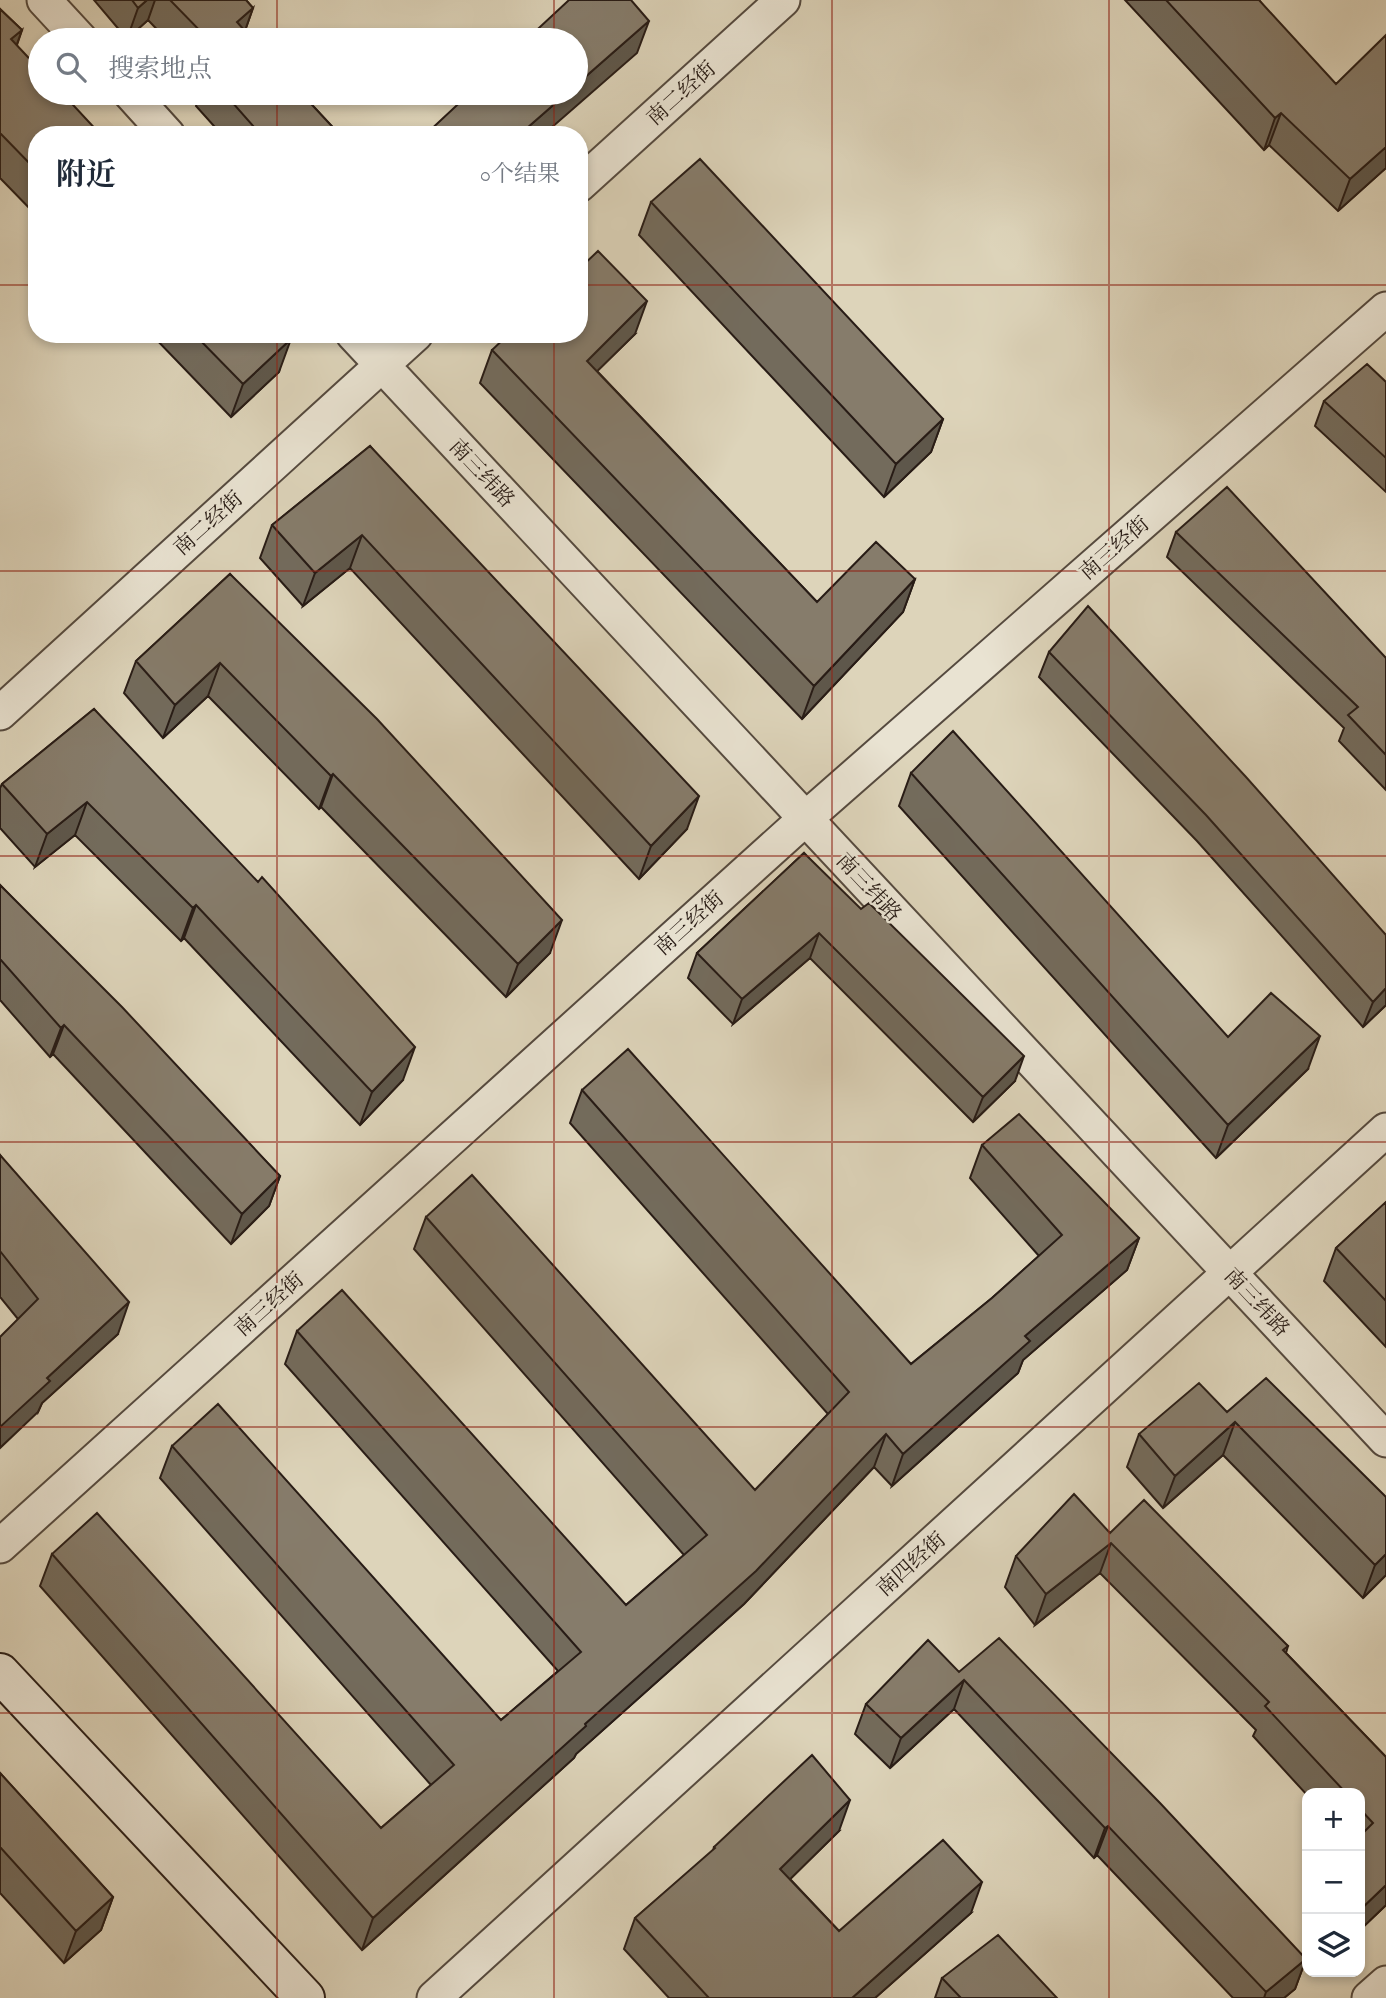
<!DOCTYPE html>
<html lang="zh">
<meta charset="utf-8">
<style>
:root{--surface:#fff;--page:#f2f2f3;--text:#1f2937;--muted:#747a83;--line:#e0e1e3}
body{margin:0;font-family:"IM FELL English","Noto Serif SC",serif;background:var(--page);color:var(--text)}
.controls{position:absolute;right:21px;bottom:21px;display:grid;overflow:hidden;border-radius:14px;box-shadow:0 4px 10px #0003}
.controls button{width:63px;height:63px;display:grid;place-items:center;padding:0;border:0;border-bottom:2px solid var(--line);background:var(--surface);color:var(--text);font:35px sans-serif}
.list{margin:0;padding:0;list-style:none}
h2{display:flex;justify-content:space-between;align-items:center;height:91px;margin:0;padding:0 28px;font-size:30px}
h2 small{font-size:23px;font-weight:400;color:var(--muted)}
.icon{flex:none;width:38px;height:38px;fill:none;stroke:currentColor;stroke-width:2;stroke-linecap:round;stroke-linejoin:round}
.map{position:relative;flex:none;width:1386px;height:1998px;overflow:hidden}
.search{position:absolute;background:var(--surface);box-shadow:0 4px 10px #0003;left:28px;top:28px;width:560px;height:77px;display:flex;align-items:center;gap:18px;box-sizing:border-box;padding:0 24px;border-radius:38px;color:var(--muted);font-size:26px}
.panel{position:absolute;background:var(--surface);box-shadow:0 4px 10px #0003;left:28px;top:126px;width:560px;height:217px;border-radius:28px}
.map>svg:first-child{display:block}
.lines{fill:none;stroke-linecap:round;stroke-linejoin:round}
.street-casing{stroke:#554a3f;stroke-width:37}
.secondary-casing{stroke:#281c16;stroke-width:42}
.street{stroke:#e9e3d2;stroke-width:33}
.secondary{stroke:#e9e3d2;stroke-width:38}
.wall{fill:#736b5c;stroke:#281c16;stroke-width:2}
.shaded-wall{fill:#5e574b;stroke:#281c16;stroke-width:2}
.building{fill:#867c6b;stroke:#281c16;stroke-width:2}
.grid{fill:none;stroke:#8f2418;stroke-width:2;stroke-opacity:0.55}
.labels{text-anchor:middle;stroke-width:5;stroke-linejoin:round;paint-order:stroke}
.street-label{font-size:21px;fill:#281c16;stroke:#e9e3d2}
</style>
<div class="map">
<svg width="1386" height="1998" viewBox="0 0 1386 1998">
<rect width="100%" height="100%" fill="#ddd4ba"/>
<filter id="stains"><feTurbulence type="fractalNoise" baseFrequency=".00286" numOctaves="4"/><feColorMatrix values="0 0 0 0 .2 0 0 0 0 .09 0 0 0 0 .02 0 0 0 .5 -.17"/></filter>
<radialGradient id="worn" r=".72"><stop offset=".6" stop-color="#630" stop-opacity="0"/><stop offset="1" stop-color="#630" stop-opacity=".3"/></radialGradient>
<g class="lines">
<!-- street casing -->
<g class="street-casing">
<path id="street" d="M 44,0 L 81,40
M 130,93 L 168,135
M 579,185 L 783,0
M 353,334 L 1386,1440
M 0,713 L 416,334
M 0,1546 L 805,819 L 1386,309
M 434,1998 L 1386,1130
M 1369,1998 L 1386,1983"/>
</g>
<!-- secondary casing -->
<g class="secondary-casing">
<path id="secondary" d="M 0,1673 L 305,1998"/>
</g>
<!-- street -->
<use href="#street" class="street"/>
<!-- secondary -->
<use href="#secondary" class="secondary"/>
</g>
<!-- wall -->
<path class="wall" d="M 94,0 L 246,0 L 253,8 L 245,31 L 253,40 L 167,40 L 148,20 L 127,39 Z
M 1125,0 L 1259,0 L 1386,168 L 1338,211 L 1269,145 L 1264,150 Z
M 0,9 L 22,30 L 17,45 L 37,135 L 37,216 L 0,178 Z
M 200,93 L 301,93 L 340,135 L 222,135 L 196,106 Z
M 651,202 L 943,419 L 931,452 L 884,497 L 639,235 Z
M 151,334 L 287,334 L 279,372 L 231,417 Z
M 635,334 L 597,371 L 817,602 L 915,579 L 903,612 L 802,719 L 480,383 L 492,350 Z
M 1386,382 L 1386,492 L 1315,426 L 1324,401 Z
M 370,446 L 687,829 L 639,879 L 350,568 L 303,606 L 260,558 L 272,525 Z
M 1176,532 L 1386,658 L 1386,790 L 1339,741 L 1344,728 L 1167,557 Z
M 230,574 L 550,953 L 506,997 L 321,807 L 319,809 L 208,696 L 163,738 L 124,693 L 136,661 Z
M 1049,652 L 1386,935 L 1386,1005 L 1363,1027 L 1197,841 L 1039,677 Z
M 94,709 L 403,1080 L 360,1125 L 184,938 L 181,941 L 75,835 L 35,867 L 0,828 L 0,788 L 2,784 Z
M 911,773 L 1228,1037 L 1308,1069 L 1216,1158 L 899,806 Z
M 804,853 L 1015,1081 L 973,1122 L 810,958 L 733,1024 L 688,978 L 697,953 Z
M 0,885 L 280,1176 L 269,1206 L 231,1244 L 53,1054 L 50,1057 L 0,1000 Z
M 582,1090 L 911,1364 L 992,1298 L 1039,1256 L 970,1178 L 982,1145 L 1139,1238 L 1127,1270 L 1023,1360 L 1018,1373 L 892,1486 L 874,1467 L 744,1604 L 576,1754 L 574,1758 L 362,1950 L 40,1586 L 52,1554 L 381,1828 L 431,1785 L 160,1478 L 172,1446 L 501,1720 L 558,1671 L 285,1364 L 297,1331 L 626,1605 L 684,1555 L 414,1249 L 426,1217 L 755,1490 L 828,1414 L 570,1123 Z
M 0,1155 L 118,1334 L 42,1403 L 38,1412 L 18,1319 L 0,1297 Z
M 1386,1202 L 1386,1347 L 1324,1281 L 1336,1248 Z
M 1227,1412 L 1386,1575 L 1363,1598 L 1223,1455 L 1163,1508 L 1127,1467 L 1139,1434 Z
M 1110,1533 L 1288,1646 L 1286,1653 L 1386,1757 L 1386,1905 L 1360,1930 L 1360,1793 L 1307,1793 L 1307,1795 L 1253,1736 L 1256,1730 L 1100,1573 L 1035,1625 L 1005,1587 L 1016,1556 Z
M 959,1672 L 1306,1959 L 1295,1989 L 1284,1998 L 1233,1998 L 1097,1855 L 1094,1858 L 954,1709 L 890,1768 L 855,1734 L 866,1704 Z
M 0,1773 L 113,1897 L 101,1930 L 64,1963 L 0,1893 Z
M 839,1831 L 790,1879 L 839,1931 L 971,1913 L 875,1998 L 669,1998 L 624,1949 L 635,1918 L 713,1851 L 714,1847 Z
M 942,1978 L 1057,1998 L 935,1998 Z"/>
<!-- shaded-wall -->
<path class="shaded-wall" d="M 147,0 L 155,0 L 148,20 L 127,39 L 138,8 Z
M 253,8 L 242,39 L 237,22 Z
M 649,21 L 637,53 L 543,135 L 519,135 L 567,93 L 576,93 L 576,85 Z
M 22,30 L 10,63 L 11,39 Z
M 1281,113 L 1269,145 L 1264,150 L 1275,118 Z
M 1386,147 L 1386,168 L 1338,211 L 1350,179 Z
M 647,301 L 635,334 L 575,393 L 587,361 Z
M 291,339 L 279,372 L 231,417 L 243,384 Z
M 943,419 L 931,452 L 884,497 L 896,464 Z
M 362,535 L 350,568 L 303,606 L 315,573 Z
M 915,579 L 903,612 L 802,719 L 814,686 Z
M 220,663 L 208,696 L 163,738 L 175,705 Z
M 333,774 L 321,807 L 319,809 L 331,776 Z
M 699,796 L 687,829 L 639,879 L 651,846 Z
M 87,802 L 75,835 L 35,867 L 47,834 Z
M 196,905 L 184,938 L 181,941 L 193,908 Z
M 562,920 L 550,953 L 506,997 L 518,964 Z
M 819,933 L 810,958 L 733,1024 L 742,999 Z
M 1386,988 L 1386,1005 L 1363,1027 L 1373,1002 Z
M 64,1025 L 53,1054 L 50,1057 L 61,1028 Z
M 1320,1036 L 1308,1069 L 1216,1158 L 1228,1125 Z
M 415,1047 L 403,1080 L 360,1125 L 372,1092 Z
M 1024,1056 L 1015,1081 L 973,1122 L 983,1097 Z
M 280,1176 L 269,1206 L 231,1244 L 242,1214 Z
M 1139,1238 L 1127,1270 L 1023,1360 L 1018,1373 L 892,1486 L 903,1454 L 1025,1336 Z
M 129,1302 L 118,1334 L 42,1403 L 38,1412 L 0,1448 L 0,1427 L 47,1378 Z
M 1235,1422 L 1223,1455 L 1163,1508 L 1175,1476 Z
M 886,1434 L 874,1467 L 744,1604 L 576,1754 L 574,1758 L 362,1950 L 373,1918 L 585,1724 Z
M 1111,1543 L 1100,1573 L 1035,1625 L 1046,1594 Z
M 1386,1554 L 1386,1575 L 1363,1598 L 1375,1565 Z
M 964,1680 L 954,1709 L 890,1768 L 901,1738 Z
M 850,1800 L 839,1831 L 769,1900 L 780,1869 Z
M 1108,1826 L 1097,1855 L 1094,1858 L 1105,1828 Z
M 982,1882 L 971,1913 L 875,1998 L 852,1998 Z
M 1386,1885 L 1386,1905 L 1360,1930 L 1360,1910 Z
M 113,1897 L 101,1930 L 64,1963 L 76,1931 Z
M 1306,1959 L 1295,1989 L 1284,1998 L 1264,1998 L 1266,1992 Z"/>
<!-- building -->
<path class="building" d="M 132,0 L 147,0 L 138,8 Z
M 170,0 L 246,0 L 253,8 L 237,22 L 253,40 L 209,40 Z
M 569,0 L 631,0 L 649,21 L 576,85 L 576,40 L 526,40 Z
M 1166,0 L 1259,0 L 1336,84 L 1386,35 L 1386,147 L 1350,179 L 1281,113 L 1275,118 Z
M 0,9 L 22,30 L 11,39 L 40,70 L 40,93 L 62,93 L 101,135 L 37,135 L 37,171 L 0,133 Z
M 224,93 L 301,93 L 340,135 L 261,135 Z
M 470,93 L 567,93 L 519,135 L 425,135 Z
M 700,159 L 943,419 L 896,464 L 651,202 Z
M 598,251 L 647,301 L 587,361 L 817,602 L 876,542 L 915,579 L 814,686 L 492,350 L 509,334 L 579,334 L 579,269 Z
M 194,334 L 287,334 L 291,339 L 243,384 Z
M 1367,364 L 1386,382 L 1386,458 L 1324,401 Z
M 370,446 L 699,796 L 651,846 L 362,535 L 315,573 L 272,525 Z
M 1227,487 L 1386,658 L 1386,755 L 1348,715 L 1358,707 L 1176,532 Z
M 230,574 L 377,719 L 562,920 L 518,964 L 333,774 L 331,776 L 220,663 L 175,705 L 136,661 Z
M 1088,606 L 1246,777 L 1386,935 L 1386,988 L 1373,1002 L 1206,815 L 1049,652 Z
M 94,709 L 258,882 L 262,877 L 415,1047 L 372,1092 L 196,905 L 193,908 L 87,802 L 47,834 L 2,784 Z
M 953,731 L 1228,1037 L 1271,993 L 1320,1036 L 1228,1125 L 911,773 Z
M 804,853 L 861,909 L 869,903 L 1024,1056 L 983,1097 L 819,933 L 742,999 L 697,953 Z
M 0,885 L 122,1007 L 280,1176 L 242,1214 L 64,1025 L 61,1028 L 0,959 Z
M 628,1049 L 911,1364 L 992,1298 L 1062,1235 L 982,1145 L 1019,1114 L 1139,1238 L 1025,1336 L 1030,1341 L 903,1454 L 886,1434 L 756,1571 L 585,1724 L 586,1726 L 373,1918 L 52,1554 L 97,1513 L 381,1828 L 454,1765 L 172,1446 L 218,1404 L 501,1720 L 581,1652 L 297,1331 L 342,1290 L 626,1605 L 707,1535 L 426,1217 L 472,1175 L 755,1490 L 849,1392 L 582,1090 Z
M 0,1155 L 129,1302 L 47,1378 L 50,1381 L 0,1427 L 0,1337 L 38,1299 L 0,1251 Z
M 1386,1202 L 1386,1301 L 1336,1248 Z
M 1266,1378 L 1386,1497 L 1386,1554 L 1375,1565 L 1235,1422 L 1175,1476 L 1139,1434 L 1199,1383 L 1227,1412 Z
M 1074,1494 L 1110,1533 L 1144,1500 L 1288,1646 L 1283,1650 L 1386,1757 L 1386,1885 L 1360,1910 L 1360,1836 L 1373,1823 L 1360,1809 L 1360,1793 L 1346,1793 L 1265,1706 L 1269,1702 L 1111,1543 L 1046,1594 L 1016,1556 Z
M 999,1638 L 1160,1803 L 1306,1959 L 1266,1992 L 1108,1826 L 1105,1828 L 964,1680 L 901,1738 L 866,1704 L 928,1640 L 959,1672 Z
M 812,1755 L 850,1800 L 780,1869 L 839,1931 L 943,1840 L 982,1882 L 852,1998 L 709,1998 L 635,1918 L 715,1848 L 714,1847 Z
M 0,1773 L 113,1897 L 76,1931 L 0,1847 Z
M 998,1935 L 1057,1998 L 961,1998 L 942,1978 Z"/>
<!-- grid -->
<path class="grid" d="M 277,0 L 277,40M 554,0 L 554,40M 832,0 L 832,1998M 1109,0 L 1109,1998M 277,93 L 277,135M 554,93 L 554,135M 0,285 L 37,285M 579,285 L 1386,285M 277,334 L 277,1998M 554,334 L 554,1998M 0,571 L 1386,571M 0,856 L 1386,856M 0,1142 L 1386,1142M 0,1427 L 1386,1427M 0,1713 L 1386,1713"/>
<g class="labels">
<!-- street labels -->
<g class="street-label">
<text transform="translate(681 93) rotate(-42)" y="7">南二经街</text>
<text transform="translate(482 473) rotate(47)" y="7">南三纬路</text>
<text transform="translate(208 523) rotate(-42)" y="7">南二经街</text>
<text transform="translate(1114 548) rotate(-41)" y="7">南三经街</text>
<text transform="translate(869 887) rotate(47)" y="7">南三纬路</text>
<text transform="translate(689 923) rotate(-42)" y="7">南三经街</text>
<text transform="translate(1257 1302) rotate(47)" y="7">南三纬路</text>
<text transform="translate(269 1304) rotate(-42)" y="7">南三经街</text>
<text transform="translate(911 1564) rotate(-42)" y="7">南四经街</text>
</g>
</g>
<rect width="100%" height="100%" filter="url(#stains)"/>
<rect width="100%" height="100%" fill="url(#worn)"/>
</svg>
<div class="controls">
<button>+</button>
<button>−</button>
<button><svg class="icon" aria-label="layers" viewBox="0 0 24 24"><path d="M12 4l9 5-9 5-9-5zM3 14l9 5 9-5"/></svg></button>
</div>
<div class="search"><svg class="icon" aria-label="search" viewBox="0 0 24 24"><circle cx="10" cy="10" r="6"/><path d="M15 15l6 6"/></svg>搜索地点</div>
<section class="panel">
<h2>附近<small>0个结果</small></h2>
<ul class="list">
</ul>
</section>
</div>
